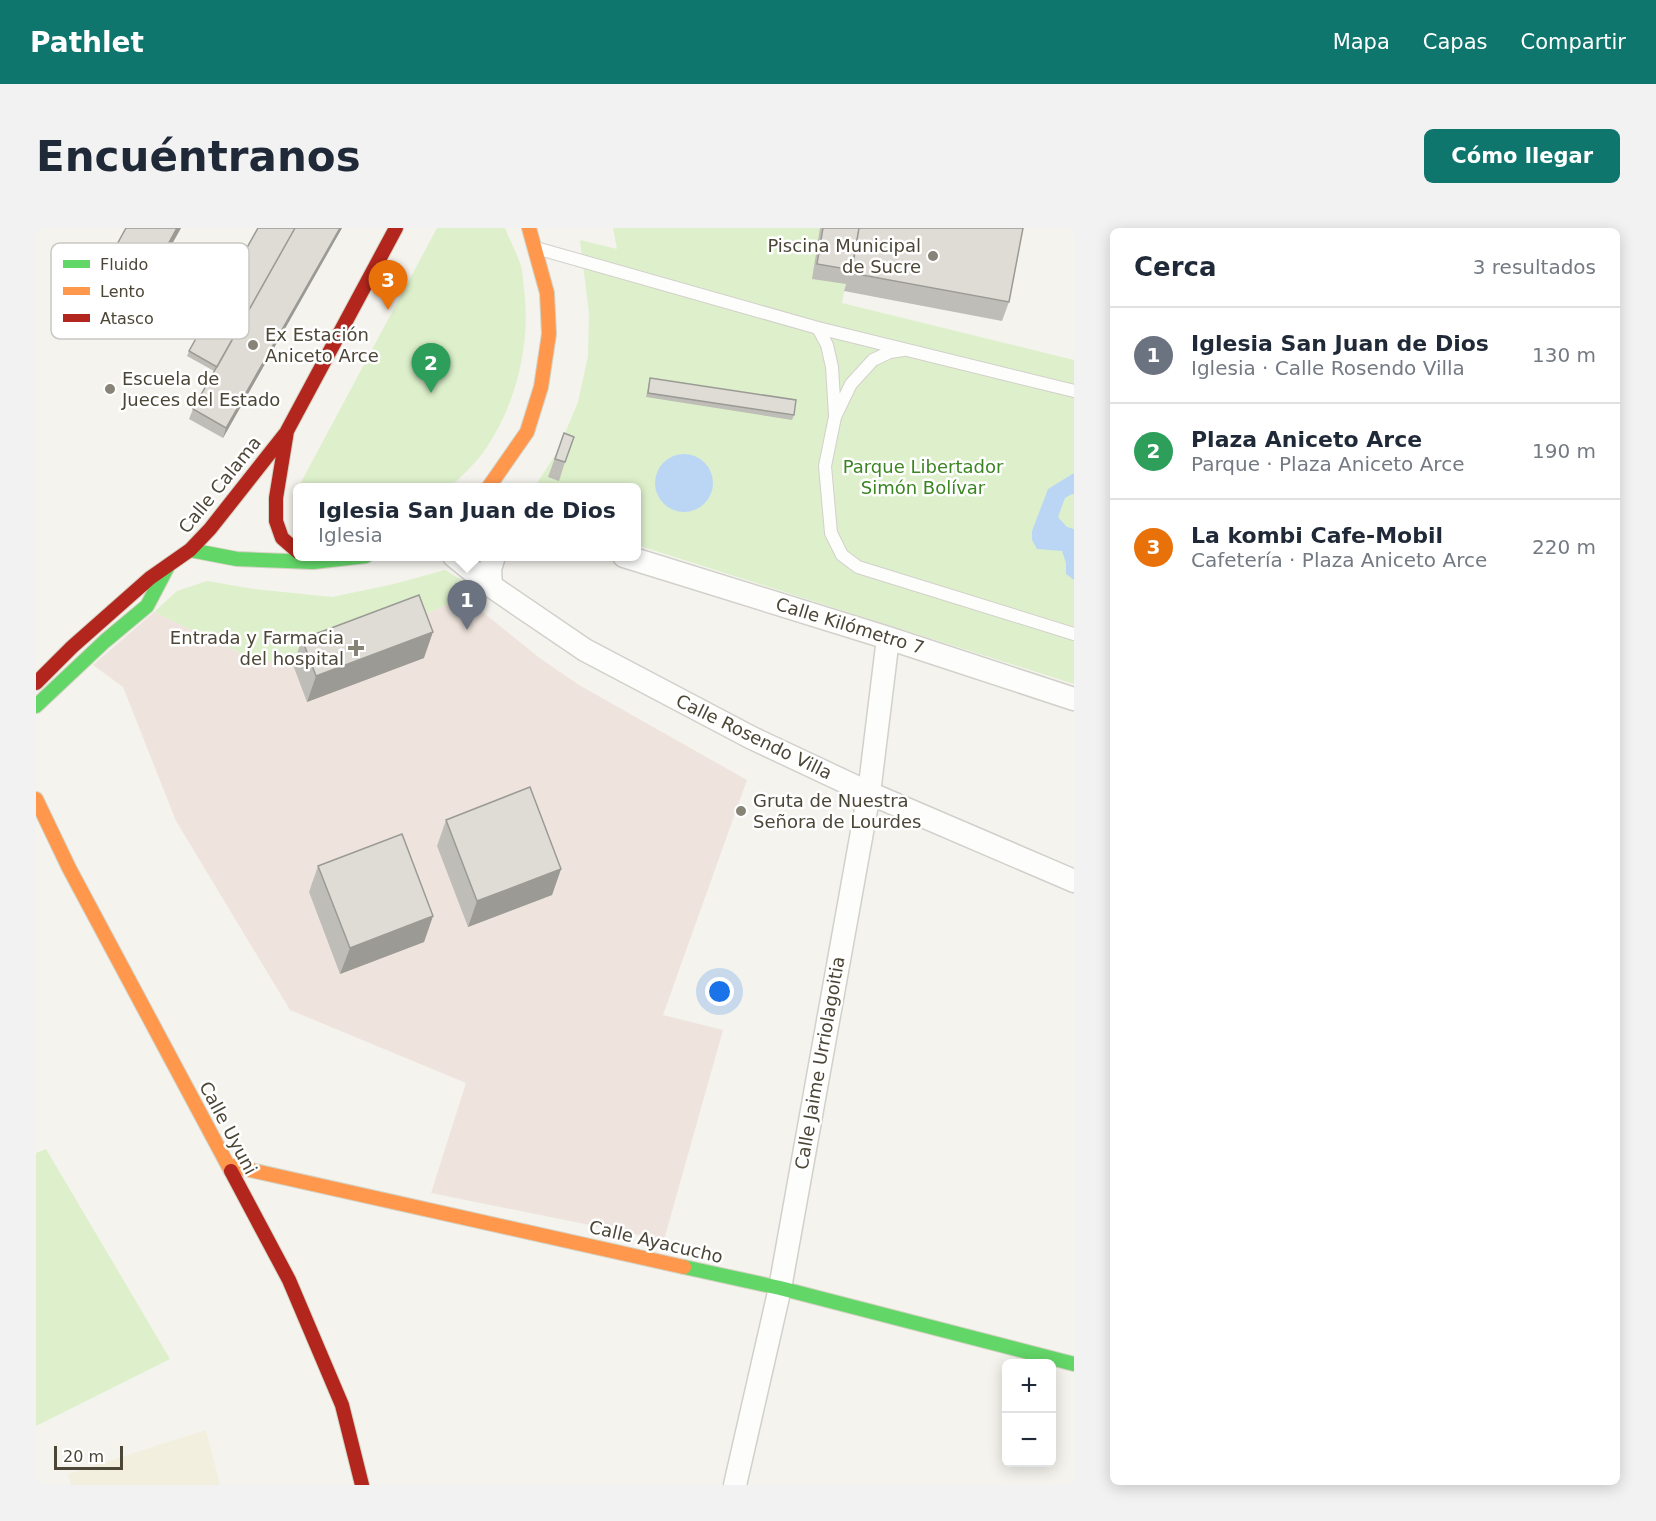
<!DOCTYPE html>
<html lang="es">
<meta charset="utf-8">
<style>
:root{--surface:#fff;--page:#f2f2f3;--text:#1f2937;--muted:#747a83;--line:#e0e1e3;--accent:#0f766e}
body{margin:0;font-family:"DejaVu Sans",sans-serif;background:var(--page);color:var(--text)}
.controls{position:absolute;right:18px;bottom:18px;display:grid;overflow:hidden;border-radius:9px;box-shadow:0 3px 15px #0003}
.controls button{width:54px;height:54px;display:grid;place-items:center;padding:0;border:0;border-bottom:2px solid var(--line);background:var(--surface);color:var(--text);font:30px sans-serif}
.scale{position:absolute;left:18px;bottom:15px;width:69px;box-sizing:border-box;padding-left:6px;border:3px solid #4c4637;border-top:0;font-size:16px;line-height:21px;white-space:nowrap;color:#4c4637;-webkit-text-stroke:4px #fff;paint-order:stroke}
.you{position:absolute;left:684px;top:764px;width:21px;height:21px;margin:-15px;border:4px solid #fff;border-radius:50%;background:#1a73e8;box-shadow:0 0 0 9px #1a73e833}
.badge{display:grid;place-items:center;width:39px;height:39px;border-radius:50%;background:var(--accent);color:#fff;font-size:20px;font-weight:700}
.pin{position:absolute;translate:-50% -50px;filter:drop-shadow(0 2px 3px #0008)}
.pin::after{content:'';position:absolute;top:32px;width:21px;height:18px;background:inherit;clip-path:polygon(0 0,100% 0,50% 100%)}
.popup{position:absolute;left:257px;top:255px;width:348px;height:78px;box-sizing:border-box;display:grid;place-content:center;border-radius:9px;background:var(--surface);filter:drop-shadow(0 2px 4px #0005);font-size:20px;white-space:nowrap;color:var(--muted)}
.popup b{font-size:22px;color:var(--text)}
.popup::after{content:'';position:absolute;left:50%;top:100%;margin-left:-12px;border:12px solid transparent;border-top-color:var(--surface)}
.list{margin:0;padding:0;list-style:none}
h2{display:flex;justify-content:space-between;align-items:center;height:78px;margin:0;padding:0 24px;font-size:26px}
h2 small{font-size:20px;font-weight:400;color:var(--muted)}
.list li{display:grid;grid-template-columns:39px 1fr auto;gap:18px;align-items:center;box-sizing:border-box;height:96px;padding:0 24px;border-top:2px solid var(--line)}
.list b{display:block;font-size:22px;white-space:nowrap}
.list p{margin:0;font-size:20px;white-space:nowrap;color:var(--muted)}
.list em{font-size:20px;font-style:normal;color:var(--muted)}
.map{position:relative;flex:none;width:1038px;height:1257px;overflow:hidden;border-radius:9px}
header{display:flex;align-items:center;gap:36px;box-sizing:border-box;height:84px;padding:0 30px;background:var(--accent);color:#fff}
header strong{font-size:28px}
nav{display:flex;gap:33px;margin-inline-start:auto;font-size:21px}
.intro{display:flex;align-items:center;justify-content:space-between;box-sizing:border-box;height:144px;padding:0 36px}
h1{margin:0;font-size:42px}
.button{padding:15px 27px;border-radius:9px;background:var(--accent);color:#fff;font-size:21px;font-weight:700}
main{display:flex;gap:36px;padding:0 36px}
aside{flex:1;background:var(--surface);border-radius:9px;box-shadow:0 3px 15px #0003}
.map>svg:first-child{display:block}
.education{fill:#f2efdf}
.medical{fill:#efe4dd}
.green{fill:#ddf0cb}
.water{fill:#bbd6f5}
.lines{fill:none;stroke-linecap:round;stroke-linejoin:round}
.lane-casing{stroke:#d2d0ca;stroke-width:14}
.street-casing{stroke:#d2d0ca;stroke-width:25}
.fast-casing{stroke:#d4d2c3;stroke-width:16}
.slow-casing{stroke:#d4d2c3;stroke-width:16}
.jam-casing{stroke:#d4d2c3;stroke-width:16}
.lane{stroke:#fdfdfc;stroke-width:12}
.street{stroke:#fdfdfc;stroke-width:22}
.fast{stroke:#63d668;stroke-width:14}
.slow{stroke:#ff974d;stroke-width:14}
.jam{stroke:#b3261e;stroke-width:14}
.wall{fill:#bfbdb7}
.shaded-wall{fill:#9b9a95}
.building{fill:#dedcd5;stroke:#9b9a95;stroke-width:1.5}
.poi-dot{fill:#878377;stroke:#fff;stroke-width:2}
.labels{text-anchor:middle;stroke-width:5;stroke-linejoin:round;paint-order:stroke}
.poi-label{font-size:18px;fill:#4c4637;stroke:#fff;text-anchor:start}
.park-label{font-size:18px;fill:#3b8522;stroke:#fff}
.street-label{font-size:18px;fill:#4c4637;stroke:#fff}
.key{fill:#fff;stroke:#c9c8c3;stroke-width:1.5}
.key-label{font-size:16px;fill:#4c4637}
</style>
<header>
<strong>Pathlet</strong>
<nav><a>Mapa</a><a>Capas</a><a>Compartir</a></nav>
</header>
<div class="intro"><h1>Encuéntranos</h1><a class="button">Cómo llegar</a></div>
<main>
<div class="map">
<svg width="1038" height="1257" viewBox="0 0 1038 1257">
<rect width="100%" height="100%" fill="#f4f3ed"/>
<!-- education -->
<path class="education" d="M 170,1202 L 184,1257 L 35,1257 L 32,1246 Z"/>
<!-- medical -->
<path class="medical" d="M 428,369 L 505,431 L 543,457 L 711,552 L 627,787 L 687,802 L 628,1012 L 395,965 L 430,855 L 254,782 L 140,593 L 87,459 L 57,437 L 118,384 L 217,431 L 374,393 Z"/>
<!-- green -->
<path class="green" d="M 401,0 L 469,0 C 474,13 481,25 485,38 C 487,45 487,54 488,61 C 495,114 481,174 451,219 C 441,234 427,247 414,259 L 262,260 Z
M 577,0 L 820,0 L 806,75 L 1038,132 L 1038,456 L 601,317 L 600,260 L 498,260 L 521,224 L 542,174 L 552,128 L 553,85 L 544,12 L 581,21 Z
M 409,342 L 445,364 L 428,369 L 374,393 L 257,437 L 217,431 L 118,384 L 141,363 L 171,353 L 218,361 L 296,369 L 358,356 Z
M 10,921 L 134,1131 L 0,1198 L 0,925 Z"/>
<!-- water -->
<path class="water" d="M619 255a29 29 0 1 1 58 0a29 29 0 1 1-58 0Z
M 1038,245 L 1038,266 L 1036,266 L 1029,270 L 1022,289 L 1031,299 L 1038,301 L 1038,352 L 1030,346 L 1030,335 L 1026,323 L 1001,321 L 996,312 L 996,303 L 1012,261 Z"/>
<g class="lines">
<!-- lane casing -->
<g class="lane-casing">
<path id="lane" d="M 500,20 L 782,100 L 1038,163
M 782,100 L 791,117 L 796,139 L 799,187
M 867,122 L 854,124 L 837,132 L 815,156 L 799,189 L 789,238 L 795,305 L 806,327 L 822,339 L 1038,406"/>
</g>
<!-- street casing -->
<g class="street-casing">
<path id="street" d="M 418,328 L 455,358 L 549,422 L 716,510 L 833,565 L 1038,653
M 588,328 L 852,410 L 1038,471
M 455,358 L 454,341 L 458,328
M 699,1257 L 744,1060 L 833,565 L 852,410"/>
</g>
<!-- fast casing -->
<g class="fast-casing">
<path id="fast" d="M 154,322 L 201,331 L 277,334 L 330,328
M 0,478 L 69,413 L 111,378 L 132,338
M 648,1039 L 744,1060 L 1038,1136"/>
</g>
<!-- slow casing -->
<g class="slow-casing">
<path id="slow" d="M 452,260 L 491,204 L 505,159 L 513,106 L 511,65 L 493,0
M 0,571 L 33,640 L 195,943
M 192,937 L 648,1039"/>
</g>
<!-- jam casing -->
<g class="jam-casing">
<path id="jam" d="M 262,324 L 246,310 L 240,293 L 240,270 L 251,203 L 360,0
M 0,455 L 36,419 L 114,350 L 154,322 L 174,301 L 249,206
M 195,943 L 253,1052 L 306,1177 L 326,1257"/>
</g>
<!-- lane -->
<use href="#lane" class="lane"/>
<!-- street -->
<use href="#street" class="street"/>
<!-- fast -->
<use href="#fast" class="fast"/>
<!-- slow -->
<use href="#slow" class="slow"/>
<!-- jam -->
<use href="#jam" class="jam"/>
</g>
<!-- wall -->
<path class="wall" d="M 145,0 L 95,89 L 56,68 L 63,49 Z
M 222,0 L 306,0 L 187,210 L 153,191 L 157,181 L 178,143 L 151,128 L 153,123 Z
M 784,0 L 987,0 L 973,74 L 966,93 L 808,63 L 810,56 L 776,51 Z
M 614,150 L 758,187 L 756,192 L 610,169 Z
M 528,205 L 529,234 L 523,253 L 512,249 Z
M 266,411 L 388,430 L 271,474 L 257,437 Z
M 410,592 L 525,641 L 516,667 L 432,699 L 401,618 Z
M 282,638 L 397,688 L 388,714 L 304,746 L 273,664 Z"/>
<!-- shaded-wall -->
<path class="shaded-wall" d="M 141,0 L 145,0 L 95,89 L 102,71 Z
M 304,0 L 306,0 L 187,210 L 190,200 Z
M 397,404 L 388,430 L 271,474 L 280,448 Z
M 525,641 L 516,667 L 432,699 L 441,673 Z
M 397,688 L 388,714 L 304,746 L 314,720 Z"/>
<!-- building -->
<path class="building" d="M 90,0 L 141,0 L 102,71 L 63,49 Z
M 222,0 L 259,0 L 181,139 L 153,123 Z
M 259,0 L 304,0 L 190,200 L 157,181 Z
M 787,0 L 823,0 L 816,42 L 781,36 Z
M 823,0 L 987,0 L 973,74 L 815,45 Z
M 614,150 L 760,172 L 758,187 L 612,165 Z
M 528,205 L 538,209 L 529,234 L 519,231 Z
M 383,367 L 397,404 L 280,448 L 266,411 Z
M 494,559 L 525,641 L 441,673 L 410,592 Z
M 366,606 L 397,688 L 314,720 L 282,638 Z"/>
<!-- markers -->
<g class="poi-dot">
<circle cx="897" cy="28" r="6"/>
<circle cx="217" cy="117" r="6"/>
<circle cx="74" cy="161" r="6"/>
<path d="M317 411h6v6h6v6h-6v6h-6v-6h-6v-6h6z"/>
<circle cx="705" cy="583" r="6"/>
</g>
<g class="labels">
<!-- poi labels -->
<g class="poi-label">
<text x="885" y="24" text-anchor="end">Piscina Municipal<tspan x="885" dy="21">de Sucre</tspan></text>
<text x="229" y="113">Ex Estación<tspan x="229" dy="21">Aniceto Arce</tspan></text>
<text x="86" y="157">Escuela de<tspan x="86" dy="21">Jueces del Estado</tspan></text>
<text x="308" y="416" text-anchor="end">Entrada y Farmacia<tspan x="308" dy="21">del hospital</tspan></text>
<text x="717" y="579">Gruta de Nuestra<tspan x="717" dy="21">Señora de Lourdes</tspan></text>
</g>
<!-- park labels -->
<g class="park-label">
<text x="887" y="245">Parque Libertador<tspan x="887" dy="21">Simón Bolívar</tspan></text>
</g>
<!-- street labels -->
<g class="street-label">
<text transform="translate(184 257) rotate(-51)" y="6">Calle Calama</text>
<text transform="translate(814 398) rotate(17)" y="6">Calle Kilómetro 7</text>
<text transform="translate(718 509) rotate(26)" y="6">Calle Rosendo Villa</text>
<text transform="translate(784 835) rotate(-80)" y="6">Calle Jaime Urriolagoitia</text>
<text transform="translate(192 900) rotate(62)" y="6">Calle Uyuni</text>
<text transform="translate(620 1014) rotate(13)" y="6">Calle Ayacucho</text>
</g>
</g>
<!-- legend -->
<rect x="15" y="15" width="198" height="96" rx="9" class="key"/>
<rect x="27" y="32" width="27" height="8" fill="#63d668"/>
<rect x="27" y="59" width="27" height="8" fill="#ff974d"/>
<rect x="27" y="86" width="27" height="8" fill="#b3261e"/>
<g class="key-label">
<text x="64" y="42">Fluido</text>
<text x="64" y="69">Lento</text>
<text x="64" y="96">Atasco</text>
</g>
</svg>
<div class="controls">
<button>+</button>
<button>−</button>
</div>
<div class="scale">20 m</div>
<div class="you"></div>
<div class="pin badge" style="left:431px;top:402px;background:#6b7280">1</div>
<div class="popup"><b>Iglesia San Juan de Dios</b>Iglesia</div>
<div class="pin badge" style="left:395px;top:165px;background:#2e9e5b">2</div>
<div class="pin badge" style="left:352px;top:82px;background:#e8710a">3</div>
</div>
<aside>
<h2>Cerca<small>3 resultados</small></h2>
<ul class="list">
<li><span class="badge" style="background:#6b7280">1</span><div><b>Iglesia San Juan de Dios</b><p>Iglesia · Calle Rosendo Villa</p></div><em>130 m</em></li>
<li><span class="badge" style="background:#2e9e5b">2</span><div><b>Plaza Aniceto Arce</b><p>Parque · Plaza Aniceto Arce</p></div><em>190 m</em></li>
<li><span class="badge" style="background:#e8710a">3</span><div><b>La kombi Cafe-Mobil</b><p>Cafetería · Plaza Aniceto Arce</p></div><em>220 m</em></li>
</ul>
</aside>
</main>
